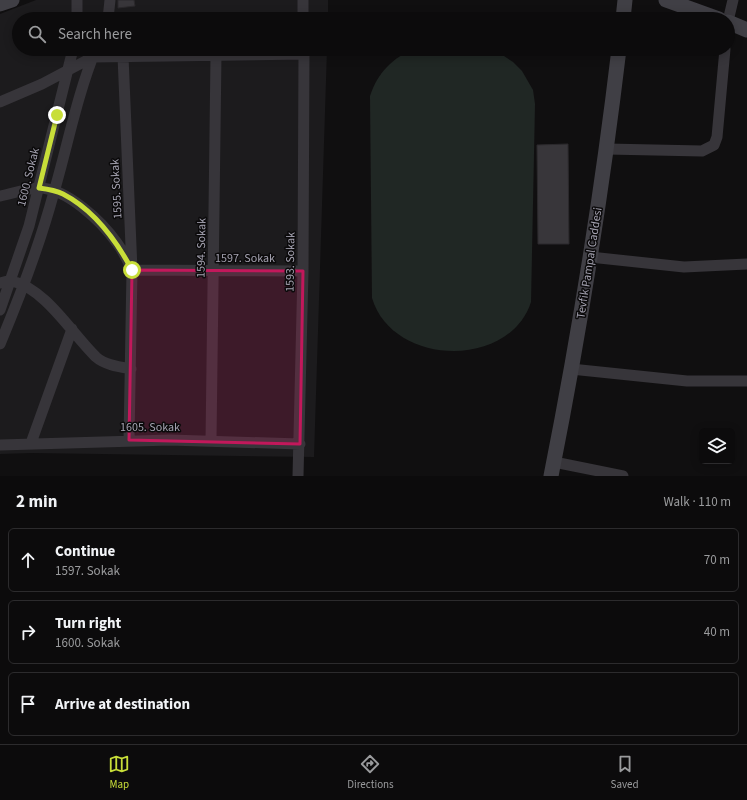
<!DOCTYPE html>
<meta charset="utf-8">
<style>
:root{--surface:#0c0b0c;--page:#1a191a;--text:#f1f3f6;--muted:#9a9b9d;--line:#2c2b2d;--accent:#c8de39}
body{margin:0;font-family:"Source Sans 3",sans-serif;background:var(--page);color:var(--text)}
.controls{position:absolute;right:12px;bottom:12px;display:grid;overflow:hidden;border-radius:6px;box-shadow:0 2px 10px #0003}
.controls button{width:36px;height:36px;display:grid;place-items:center;padding:0;border:0;border-bottom:1px solid var(--line);background:var(--surface);color:var(--text);font:20px sans-serif}
.stop{position:absolute;width:12px;height:12px;margin:-9px;border:3px solid #c8de39;border-radius:50%;background:#fff}
.stop.end{background:#c8de39;border-color:#fff;box-shadow:0 1px 4px #0008}
.list{margin:0;padding:0;list-style:none}
h2{display:flex;justify-content:space-between;align-items:center;height:52px;margin:0;padding:0 16px;font-size:17px}
h2 small{font-size:13px;font-weight:400;color:var(--muted)}
.list li{display:grid;grid-template-columns:26px 1fr auto;gap:12px;align-items:center;box-sizing:border-box;height:64px;margin:0 8px 8px;padding:0 8px;border:1px solid var(--line);border-radius:6px}
.list b{display:block;font-size:15px;white-space:nowrap}
.list p{margin:0;font-size:13px;white-space:nowrap;color:var(--muted)}
.list em{font-size:13px;font-style:normal;color:var(--muted)}
.icon{flex:none;width:22px;height:22px;fill:none;stroke:currentColor;stroke-width:2;stroke-linecap:round;stroke-linejoin:round}
.map{position:relative;flex:none;width:747px;height:476px;overflow:hidden}
.search{position:absolute;background:var(--surface);box-shadow:0 2px 10px #0003;left:12px;right:12px;top:12px;height:44px;display:flex;align-items:center;gap:10px;box-sizing:border-box;padding:0 14px;border-radius:22px;color:var(--muted);font-size:15px}
.sheet{height:268px;background:var(--surface)}
nav{display:flex;justify-content:space-around;align-items:center;box-sizing:border-box;height:56px;border-top:1px solid var(--line);background:var(--surface);font-size:11px;color:var(--muted)}
nav a{display:grid;justify-items:center;gap:2px}
nav .on{color:var(--accent)}
.map>svg:first-child{display:block}
.built{fill:#1c1b1d}
.green{fill:#202724}
.building{fill:#38363a;stroke:#2b292c}
.lines{fill:none;stroke-linecap:round;stroke-linejoin:round}
.street{stroke:#37353a;stroke-width:11}
.secondary{stroke:#403f45;stroke-width:15}
.route{stroke:#c8de39;stroke-width:5}
.marked{fill:#c2185b;fill-opacity:0.2;stroke:#c2185b;stroke-width:3;stroke-linejoin:round}
.labels{text-anchor:middle;stroke-width:3;stroke-linejoin:round;paint-order:stroke}
.street-label{font-size:12px;fill:#a4a2b0;stroke:#0b0a0b}
</style>
<div class="map">
<svg width="747" height="476" viewBox="0 0 747 476">
<rect width="100%" height="100%" fill="#100f10"/>
<!-- built -->
<path class="built" d="M 36,0 L 328,0 L 328,19 L 19,19 L 19,49 L 327,49 L 314,457 L 32,453 L 0,454 L 0,14 Z"/>
<!-- green -->
<path class="green" d="M 416,49 L 495,50 L 513,62 L 522,71 L 533,90 L 535,104 L 531,302 C 509,370 392,366 372,298 L 370,96 C 377,74 393,56 416,49 Z"/>
<!-- building -->
<path class="building" d="M 118,0 L 134,0 L 135,6 L 118,8 Z
M 568,144 L 569,244 L 538,244 L 537,145 Z"/>
<g class="lines">
<!-- street -->
<path class="street" d="M 303,0 L 303,19
M 77,19 L 77,0
M 108,19 L 110,0
M 728,21 L 733,0
M 123,56 L 132,270 L 129,440
M 0,102 L 42,84 L 93,57 L 304,54
M 607,149 L 702,151 L 714,145 L 717,137 L 725,49
M 0,196 C 12,194 27,188 39,188 C 67,188 102,222 117,243 C 123,251 128,261 132,270 L 303,271
M 590,257 L 684,267 L 747,264
M 0,283 C 4,282 8,280 12,281 C 46,289 72,334 96,357 C 105,365 120,367 131,369
M 0,310 L 29,226 L 73,49
M 0,344 C 21,294 40,244 54,192 C 68,144 77,95 96,49
M 571,369 L 687,381 L 747,381
M 211,441 L 216,55
M 31,443 L 72,329
M 0,445 L 170,440 L 300,444
M 554,462 L 623,476
M 298,476 L 303,271 L 304,49"/>
<!-- secondary -->
<path class="secondary" d="M 666,0 L 719,19
M 0,4 L 12,0
M 623,19 L 625,0
M 728,22 L 747,30
M 551,476 C 579,335 602,192 619,49"/>
</g>
<g class="lines">
<!-- route -->
<path class="route" d="M 57,115 L 39,188 C 47,189 55,190 63,194 C 94,210 116,240 132,270"/>
</g>
<!-- marked area -->
<path class="marked" d="M 132,270 L 303,271 L 300,444 L 129,440 Z"/>
<g class="labels">
<!-- street labels -->
<g class="street-label">
<text transform="translate(28 177) rotate(-76)" y="4">1600. Sokak</text>
<text transform="translate(116 189) rotate(-93)" y="4">1595. Sokak</text>
<text transform="translate(201 248) rotate(-89)" y="4">1594. Sokak</text>
<text x="245" y="262">1597. Sokak</text>
<text transform="translate(290 262) rotate(-89)" y="4">1593. Sokak</text>
<text transform="translate(589 263) rotate(-81)" y="4">Tevfik Pampal Caddesi</text>
<text x="150" y="431">1605. Sokak</text>
</g>
</g>
</svg>
<div class="controls">
<button><svg class="icon" aria-label="layers" viewBox="0 0 24 24"><path d="M12 4l9 5-9 5-9-5zM3 14l9 5 9-5"/></svg></button>
</div>
<div class="stop" style="left:132px;top:270px"></div>
<div class="stop end" style="left:57px;top:115px"></div>
<div class="search"><svg class="icon" aria-label="search" viewBox="0 0 24 24"><circle cx="10" cy="10" r="6"/><path d="M15 15l6 6"/></svg>Search here</div>
</div>
<section class="sheet">
<h2>2 min<small>Walk · 110 m</small></h2>
<ul class="list">
<li><svg class="icon" aria-label="ahead" viewBox="0 0 24 24"><path d="M12 20V5M6 11l6-6 6 6"/></svg><div><b>Continue</b><p>1597. Sokak</p></div><em>70 m</em></li>
<li><svg class="icon" aria-label="right" viewBox="0 0 24 24"><path d="M7 20v-9h11M14 6l5 5-5 5"/></svg><div><b>Turn right</b><p>1600. Sokak</p></div><em>40 m</em></li>
<li><svg class="icon" aria-label="arrive" viewBox="0 0 24 24"><path d="M6 21V4h12l-3 4 3 4H6"/></svg><div><b>Arrive at destination</b></div></li>
</ul>
</section>
<nav>
<a class="on"><svg class="icon" aria-label="map" viewBox="0 0 24 24"><path d="M3 6l6-2 6 2 6-2v14l-6 2-6-2-6 2zM9 4v14M15 6v14"/></svg>Map</a>
<a><svg class="icon" aria-label="directions" viewBox="0 0 24 24"><path d="M12 3l9 9-9 9-9-9zM9 14v-3h6M13 9l2 2-2 2"/></svg>Directions</a>
<a><svg class="icon" aria-label="saved" viewBox="0 0 24 24"><path d="M7 4h10v16l-5-4-5 4z"/></svg>Saved</a>
</nav>
